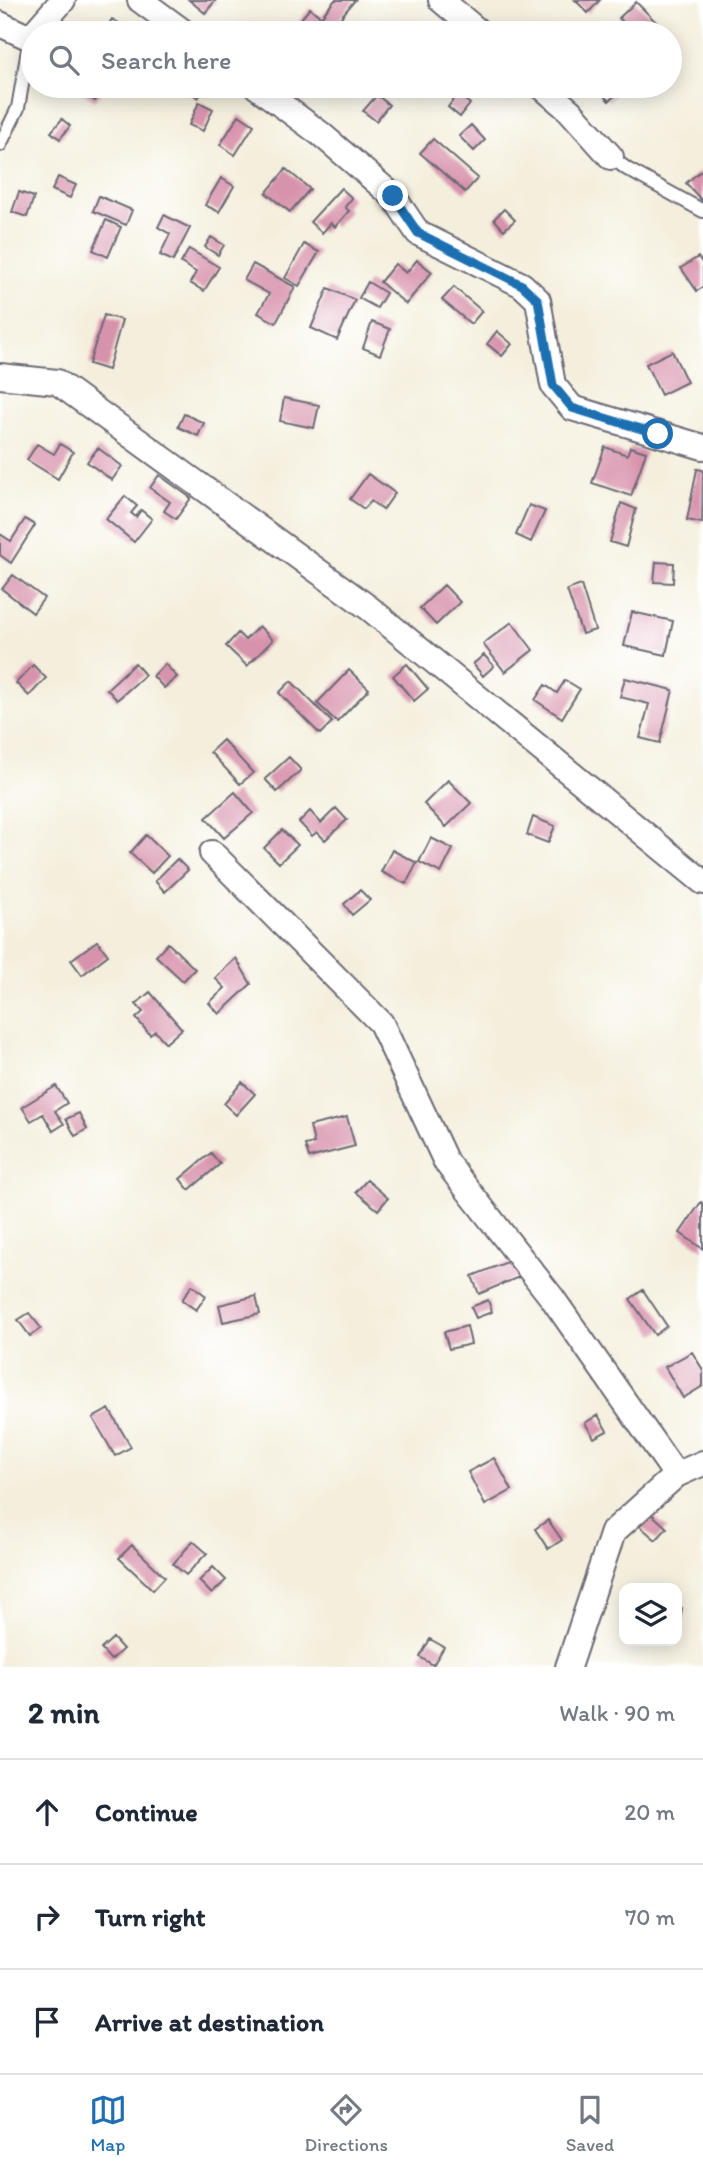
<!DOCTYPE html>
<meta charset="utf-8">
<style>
:root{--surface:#fff;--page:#f6f6f7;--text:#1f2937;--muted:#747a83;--line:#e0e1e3;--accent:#1f6fb2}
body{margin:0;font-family:Itim,sans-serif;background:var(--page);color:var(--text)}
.controls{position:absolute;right:21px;bottom:21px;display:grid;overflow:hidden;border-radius:14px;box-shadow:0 4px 18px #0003}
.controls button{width:63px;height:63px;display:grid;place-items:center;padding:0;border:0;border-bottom:2px solid var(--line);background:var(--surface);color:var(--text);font:35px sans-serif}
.stop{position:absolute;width:21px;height:21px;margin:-16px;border:5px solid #1f6fb2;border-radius:50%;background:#fff}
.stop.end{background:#1f6fb2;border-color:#fff;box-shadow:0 2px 7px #0008}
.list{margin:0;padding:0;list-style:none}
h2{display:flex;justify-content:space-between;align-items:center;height:91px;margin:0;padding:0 28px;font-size:30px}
h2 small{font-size:23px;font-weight:400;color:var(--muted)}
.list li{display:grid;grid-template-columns:46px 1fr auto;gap:21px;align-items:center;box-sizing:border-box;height:105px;padding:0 28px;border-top:2px solid var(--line)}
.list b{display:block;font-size:26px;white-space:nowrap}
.list em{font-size:23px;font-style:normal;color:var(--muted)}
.icon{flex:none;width:38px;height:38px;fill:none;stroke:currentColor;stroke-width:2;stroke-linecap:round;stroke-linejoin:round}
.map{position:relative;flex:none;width:703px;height:1667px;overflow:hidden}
.search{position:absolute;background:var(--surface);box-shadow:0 4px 18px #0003;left:21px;right:21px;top:21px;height:77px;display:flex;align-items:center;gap:18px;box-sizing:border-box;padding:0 24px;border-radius:38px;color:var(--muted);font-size:26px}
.sheet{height:406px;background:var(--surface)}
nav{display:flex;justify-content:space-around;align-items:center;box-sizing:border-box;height:98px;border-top:2px solid var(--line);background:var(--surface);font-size:19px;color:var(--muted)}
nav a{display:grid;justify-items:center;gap:4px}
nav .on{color:var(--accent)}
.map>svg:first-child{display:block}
.building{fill:#d893ac}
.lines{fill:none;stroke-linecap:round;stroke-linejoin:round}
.lane-casing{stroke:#6c6a74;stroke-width:16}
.street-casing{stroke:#6c6a74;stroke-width:28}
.lane{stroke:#fff;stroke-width:12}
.street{stroke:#fff;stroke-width:24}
.route{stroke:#1f6fb2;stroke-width:9}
</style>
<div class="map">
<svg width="703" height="1667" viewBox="0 0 703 1667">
<rect width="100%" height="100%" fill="#fff"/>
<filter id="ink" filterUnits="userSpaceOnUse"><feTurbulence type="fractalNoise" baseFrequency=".0143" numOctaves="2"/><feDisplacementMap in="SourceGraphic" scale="14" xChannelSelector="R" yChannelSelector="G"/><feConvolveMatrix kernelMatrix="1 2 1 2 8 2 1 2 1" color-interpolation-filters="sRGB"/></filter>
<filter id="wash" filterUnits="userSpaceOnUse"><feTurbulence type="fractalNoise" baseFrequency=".00686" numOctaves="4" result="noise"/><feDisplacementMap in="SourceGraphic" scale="28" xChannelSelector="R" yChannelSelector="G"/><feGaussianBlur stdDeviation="1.57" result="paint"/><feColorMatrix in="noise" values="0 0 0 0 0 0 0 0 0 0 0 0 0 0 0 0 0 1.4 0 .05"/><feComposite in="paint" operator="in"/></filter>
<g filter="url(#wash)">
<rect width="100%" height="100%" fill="#f4efdd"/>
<g id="blocks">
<!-- building -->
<path class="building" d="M 189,0 L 216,0 L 205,13 Z
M 335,0 L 355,0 L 328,33 L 303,33 L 295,26 L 310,8 L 321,17 Z
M 575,0 L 600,0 L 588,13 Z
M 636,2 L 661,27 L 655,33 L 634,33 L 619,18 Z
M 112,19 L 136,33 L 103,33 Z
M 367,23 L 379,33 L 358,33 Z
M 74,86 L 106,86 L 95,101 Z
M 190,86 L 206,86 L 198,98 L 187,90 Z
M 594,86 L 625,86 L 609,101 Z
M 458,94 L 470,104 L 460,117 L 448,107 Z
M 377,95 L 389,105 L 376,121 L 363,111 Z
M 199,102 L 213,109 L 203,131 L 189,125 Z
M 239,115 L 254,125 L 235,155 L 220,145 Z
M 62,119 L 70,126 L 60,139 L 51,132 Z
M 471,125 L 485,140 L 474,151 L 459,136 Z
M 433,139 L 478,178 L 465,192 L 420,153 Z
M 286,169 L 310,189 L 290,212 L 266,193 Z
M 703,169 L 703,202 L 686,183 Z
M 58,177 L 76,185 L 70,198 L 52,190 Z
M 221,178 L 234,186 L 219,212 L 205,205 Z
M 341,188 L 352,198 L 345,207 L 349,211 L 335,227 L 331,223 L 322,233 L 310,222 Z
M 19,192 L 34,197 L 27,217 L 12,212 Z
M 99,196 L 132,210 L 126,225 L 93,211 Z
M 504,209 L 515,220 L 504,230 L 494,219 Z
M 164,215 L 190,228 L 173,261 L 160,255 L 170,234 L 158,227 Z
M 106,220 L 121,227 L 108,257 L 93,250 Z
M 211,237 L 224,245 L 218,255 L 205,247 Z
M 304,244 L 319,252 L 299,286 L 285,278 Z
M 189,249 L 219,267 L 204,291 L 190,283 L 196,272 L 181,263 Z
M 698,257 L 703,264 L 703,287 L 697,291 L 681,268 Z
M 417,260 L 432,272 L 406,304 L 380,282 L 395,264 L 406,273 Z
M 253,264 L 295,287 L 276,323 L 258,313 L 269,294 L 244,280 Z
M 368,282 L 386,293 L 377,308 L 359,298 Z
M 454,287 L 482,311 L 471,324 L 442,300 Z
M 328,288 L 355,300 L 337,340 L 311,328 Z
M 104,315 L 122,320 L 108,370 L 89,364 Z
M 372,322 L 390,329 L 380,355 L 363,348 Z
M 497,331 L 512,344 L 502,356 L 487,344 Z
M 672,351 L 687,382 L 661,395 L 646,364 Z
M 284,398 L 319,405 L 314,428 L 280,421 Z
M 184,414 L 204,423 L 198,436 L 178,427 Z
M 37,444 L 54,454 L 60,444 L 73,452 L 58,479 L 27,460 Z
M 605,447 L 627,455 L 630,447 L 646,452 L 631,496 L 592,483 Z
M 98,448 L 122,466 L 112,480 L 87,462 Z
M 697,469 L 703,470 L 702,523 L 687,520 Z
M 368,474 L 395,493 L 383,510 L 371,501 L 364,509 L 350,499 Z
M 159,475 L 191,498 L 176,519 L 164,511 L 170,502 L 150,488 Z
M 125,496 L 137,506 L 131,513 L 136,517 L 141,510 L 152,519 L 134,542 L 106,519 Z
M 621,503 L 636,509 L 626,547 L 610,542 Z
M 529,505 L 545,511 L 531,542 L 516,535 Z
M 25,519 L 35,525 L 11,563 L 0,555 L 0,534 L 11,541 Z
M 656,562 L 674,563 L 673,583 L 654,582 Z
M 13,575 L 44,598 L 33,613 L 2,589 Z
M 444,585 L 460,602 L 436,625 L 420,608 Z
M 581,585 L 595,630 L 582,634 L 567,590 Z
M 632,612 L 673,621 L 666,655 L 624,646 Z
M 512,622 L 533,650 L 505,672 L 483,644 Z
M 259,626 L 273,640 L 247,666 L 226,646 L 238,633 L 245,640 Z
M 484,655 L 494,666 L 483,676 L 473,664 Z
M 135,663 L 145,675 L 117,700 L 107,689 Z
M 165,664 L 177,677 L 164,688 L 153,676 Z
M 407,664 L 428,689 L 414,701 L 393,676 Z
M 33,665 L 46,678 L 29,696 L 16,683 Z
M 349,670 L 369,689 L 337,722 L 317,703 Z
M 625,678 L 673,690 L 660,743 L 640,738 L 649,704 L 620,697 Z
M 565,680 L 580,689 L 562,718 L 535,700 L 545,685 L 557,693 Z
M 291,681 L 332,722 L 320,734 L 279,693 Z
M 223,740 L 253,773 L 240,784 L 210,752 Z
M 289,757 L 301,770 L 277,792 L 265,779 Z
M 448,780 L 471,803 L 446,827 L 424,804 Z
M 235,792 L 253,813 L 224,838 L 206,818 Z
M 336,808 L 347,820 L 325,840 L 317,832 L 312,836 L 299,822 L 310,811 L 321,823 Z
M 533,817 L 555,826 L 548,843 L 527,835 Z
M 282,830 L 298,845 L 279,863 L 264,848 Z
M 146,835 L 168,856 L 152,873 L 130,853 Z
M 431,838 L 453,849 L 441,873 L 419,862 Z
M 392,850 L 417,863 L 406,884 L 381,872 Z
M 177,859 L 188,870 L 165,892 L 155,881 Z
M 360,890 L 370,900 L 352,915 L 344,904 Z
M 97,941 L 108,955 L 82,975 L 71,960 Z
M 168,943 L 195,969 L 183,981 L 156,956 Z
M 236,958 L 251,984 L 219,1014 L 209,1003 L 225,988 L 215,978 Z
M 150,992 L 182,1029 L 166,1043 L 155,1031 L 150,1035 L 136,1018 L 143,1012 L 136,1004 Z
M 242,1082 L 255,1094 L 236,1115 L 224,1104 Z
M 56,1086 L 67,1103 L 55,1111 L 64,1124 L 53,1131 L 43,1114 L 31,1121 L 22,1107 Z
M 79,1113 L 87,1129 L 75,1136 L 66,1119 Z
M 347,1117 L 355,1146 L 309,1158 L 305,1145 L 314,1143 L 310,1126 Z
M 211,1153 L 220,1164 L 189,1190 L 180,1179 Z
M 367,1180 L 388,1198 L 378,1210 L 356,1192 Z
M 701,1202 L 703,1204 L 703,1249 L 680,1233 Z
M 512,1260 L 519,1277 L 479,1294 L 472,1276 Z
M 192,1285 L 206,1296 L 196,1310 L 182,1300 Z
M 643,1290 L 667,1326 L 655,1335 L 630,1299 Z
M 256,1296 L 260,1314 L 223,1322 L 219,1305 Z
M 488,1300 L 492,1312 L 476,1318 L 471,1307 Z
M 29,1313 L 41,1328 L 30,1336 L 18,1320 Z
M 467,1326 L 471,1344 L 449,1349 L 444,1332 Z
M 692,1352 L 703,1370 L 703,1386 L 683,1398 L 665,1367 Z
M 109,1409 L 131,1447 L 115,1456 L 93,1418 Z
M 598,1415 L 607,1431 L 594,1438 L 585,1423 Z
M 494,1458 L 512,1490 L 485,1505 L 468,1472 Z
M 647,1510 L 667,1528 L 656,1540 L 636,1523 Z
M 548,1520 L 562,1540 L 548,1549 L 535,1529 Z
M 193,1541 L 207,1553 L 186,1575 L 173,1564 Z
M 132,1545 L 165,1577 L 153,1590 L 119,1558 Z
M 213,1567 L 226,1580 L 212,1594 L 199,1581 Z
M 677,1607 L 682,1608 L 678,1633 L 677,1632 Z
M 113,1638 L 123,1649 L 111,1660 L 101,1649 Z
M 430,1639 L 444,1647 L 433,1665 L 420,1657 Z"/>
</g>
</g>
<g filter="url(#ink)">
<use href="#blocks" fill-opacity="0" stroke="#6c6a74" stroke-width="2"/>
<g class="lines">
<!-- lane casing -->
<g class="lane-casing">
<path id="lane" d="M 0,145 L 18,108 L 30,38
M 611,157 L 627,169 L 703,211"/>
</g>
<!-- street casing -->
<g class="street-casing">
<path id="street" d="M 140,0 L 185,33
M 441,0 L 480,33
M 0,24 L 30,38 L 33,35
M 34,33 L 63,0
M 256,86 L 322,135 L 393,196 L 418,233 L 522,285 L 538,300 L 553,385 L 572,408 L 703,447
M 541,86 L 570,111 L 611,157
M 0,376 L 57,382 L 369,608 L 703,882
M 212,853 L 381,1023 L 446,1162 L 553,1299 L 676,1475
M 568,1667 L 613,1532 L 676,1475 L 703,1463"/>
</g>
<!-- lane -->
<use href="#lane" class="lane"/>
<!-- street -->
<use href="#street" class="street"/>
</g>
</g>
<g class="lines" filter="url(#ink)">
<!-- route -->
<path class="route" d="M 393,196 L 418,233 L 522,285 L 538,300 L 553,385 L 572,408 L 658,434"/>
</g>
</svg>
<div class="controls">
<button><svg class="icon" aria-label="layers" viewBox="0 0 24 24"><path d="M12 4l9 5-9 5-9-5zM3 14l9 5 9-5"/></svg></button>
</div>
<div class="stop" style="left:658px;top:434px"></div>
<div class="stop end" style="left:393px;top:196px"></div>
<div class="search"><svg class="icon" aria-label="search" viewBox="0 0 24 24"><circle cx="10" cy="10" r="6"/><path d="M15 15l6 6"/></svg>Search here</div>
</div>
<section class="sheet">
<h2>2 min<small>Walk · 90 m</small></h2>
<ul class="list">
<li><svg class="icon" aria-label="ahead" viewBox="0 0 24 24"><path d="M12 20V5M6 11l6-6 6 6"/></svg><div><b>Continue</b></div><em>20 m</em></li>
<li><svg class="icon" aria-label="right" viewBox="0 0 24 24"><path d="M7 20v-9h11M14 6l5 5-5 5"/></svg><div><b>Turn right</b></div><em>70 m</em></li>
<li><svg class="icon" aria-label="arrive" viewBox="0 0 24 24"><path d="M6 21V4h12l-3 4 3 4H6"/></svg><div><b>Arrive at destination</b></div></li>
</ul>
</section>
<nav>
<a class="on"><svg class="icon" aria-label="map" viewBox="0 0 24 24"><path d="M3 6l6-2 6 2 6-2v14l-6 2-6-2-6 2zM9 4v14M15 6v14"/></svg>Map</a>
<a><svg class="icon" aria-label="directions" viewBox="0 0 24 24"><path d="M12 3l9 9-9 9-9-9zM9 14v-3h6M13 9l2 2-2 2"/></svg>Directions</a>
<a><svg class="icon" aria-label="saved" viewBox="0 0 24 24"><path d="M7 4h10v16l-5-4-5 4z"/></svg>Saved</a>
</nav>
